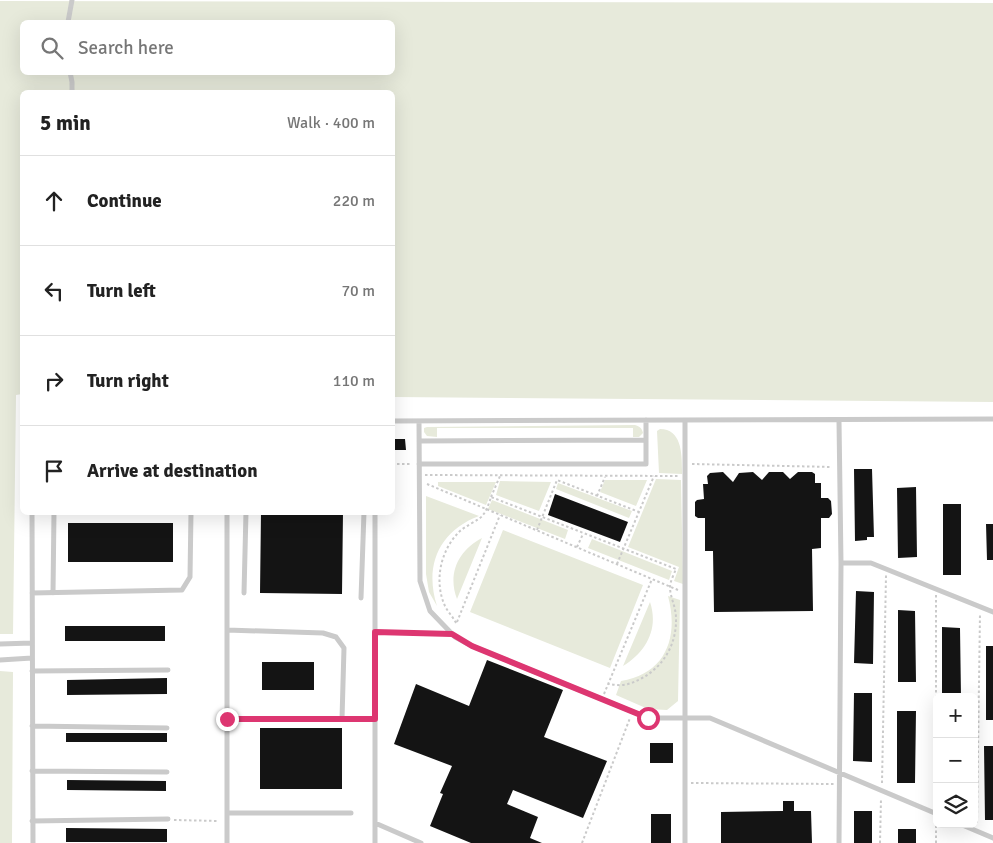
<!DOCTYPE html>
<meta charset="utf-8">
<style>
:root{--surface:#fff;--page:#f6f6f6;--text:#222;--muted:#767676;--line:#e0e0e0}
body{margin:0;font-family:Signika,sans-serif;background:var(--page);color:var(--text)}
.controls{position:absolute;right:15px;bottom:15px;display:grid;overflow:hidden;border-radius:8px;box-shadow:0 5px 20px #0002}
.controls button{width:45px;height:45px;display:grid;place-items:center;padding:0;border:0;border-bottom:1px solid var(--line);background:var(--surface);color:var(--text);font:25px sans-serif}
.stop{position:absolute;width:15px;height:15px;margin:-11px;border:4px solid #dd3671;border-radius:50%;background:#fff}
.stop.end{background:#dd3671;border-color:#fff;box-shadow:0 1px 5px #0008}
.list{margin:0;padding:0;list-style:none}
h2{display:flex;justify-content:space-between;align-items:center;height:65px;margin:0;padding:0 20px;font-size:21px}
h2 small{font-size:16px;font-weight:400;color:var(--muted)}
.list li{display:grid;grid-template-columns:32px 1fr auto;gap:15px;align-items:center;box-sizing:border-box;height:90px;padding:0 20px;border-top:1px solid var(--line)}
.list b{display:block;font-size:19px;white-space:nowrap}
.list em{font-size:16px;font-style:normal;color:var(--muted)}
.icon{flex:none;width:28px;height:28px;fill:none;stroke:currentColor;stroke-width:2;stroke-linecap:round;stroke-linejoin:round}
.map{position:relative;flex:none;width:993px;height:843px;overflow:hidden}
.search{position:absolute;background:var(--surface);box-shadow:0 5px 20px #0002;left:20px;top:20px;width:375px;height:55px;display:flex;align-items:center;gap:12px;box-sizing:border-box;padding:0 18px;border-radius:8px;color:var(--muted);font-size:19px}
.panel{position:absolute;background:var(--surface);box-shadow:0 5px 20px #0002;left:20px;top:90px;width:375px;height:425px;border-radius:8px}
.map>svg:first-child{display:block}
.green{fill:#e7eadb;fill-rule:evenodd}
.building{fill:#141414}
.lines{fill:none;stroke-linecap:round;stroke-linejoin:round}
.path{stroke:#cacaca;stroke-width:2;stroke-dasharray:2.5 2.5;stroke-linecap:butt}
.lane{stroke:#cacaca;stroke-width:5}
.route{stroke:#dd3671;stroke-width:6}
</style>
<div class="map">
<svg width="993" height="843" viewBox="0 0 993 843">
<rect width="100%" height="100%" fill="#fff"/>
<!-- green -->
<path class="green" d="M 0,1 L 993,3 L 993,402 L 393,397 L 392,92 L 22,92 L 22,394 L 16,395 L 13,634 L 0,634 ZM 22,22 L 392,22 L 392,72 L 22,72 Z
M 635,425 C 639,426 642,428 643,433 L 639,437 L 633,437 L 633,428 L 437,428 L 437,437 L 427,436 L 424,432 L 424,428 L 427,427 Z
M 660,429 C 683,429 682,457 682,474 L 659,473 L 657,431 Z
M 656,479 L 681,480 L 683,584 L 674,581 L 679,567 L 628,547 Z
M 605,480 L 647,480 L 636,506 L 600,492 Z
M 500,481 L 551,482 L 539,511 L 496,495 Z
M 438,482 L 496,482 L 486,505 L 438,486 Z
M 558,483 L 632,511 L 629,518 L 556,489 Z
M 426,496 L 479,516 C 439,531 424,566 437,606 L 429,592 L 426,574 Z
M 492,500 L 568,530 L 565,539 L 488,509 Z
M 503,530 L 643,585 L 610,668 L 470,612 Z
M 482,538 L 457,599 C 447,573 459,550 482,538 Z
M 592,539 L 672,571 L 669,580 L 588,548 Z
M 668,596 L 680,600 L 678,701 L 667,710 L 648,709 L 616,695 L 621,681 C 666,674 679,637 668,596 Z
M 650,602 C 659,629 646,652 623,666 Z
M 0,671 L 13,672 L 12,843 L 0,843 Z"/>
<!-- building -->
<path class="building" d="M 392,439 L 405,439 L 406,450 L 392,450 Z
M 854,469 L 872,469 L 874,537 L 867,537 L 867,540 L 855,541 Z
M 723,472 L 733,482 L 739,473 L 753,472 L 762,480 L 769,472 L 783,472 L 790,479 L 798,472 L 812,472 L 815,474 L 815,483 L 821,483 L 821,498 L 828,498 L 831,501 L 832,514 L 829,518 L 821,518 L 821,548 L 812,549 L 813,611 L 714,612 L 713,551 L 705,551 L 705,518 L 698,518 L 695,516 L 695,502 L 697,500 L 704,499 L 703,484 L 708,484 L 707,476 L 710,473 Z
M 916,487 L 917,557 L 898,558 L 897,488 Z
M 555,494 L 628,522 L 620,542 L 548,515 Z
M 943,504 L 961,504 L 961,575 L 943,575 Z
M 261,512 L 343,512 L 342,594 L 260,593 Z
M 68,523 L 173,523 L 173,562 L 68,562 Z
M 986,524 L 993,524 L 993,560 L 987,560 Z
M 856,591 L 874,592 L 873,664 L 854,663 Z
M 898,610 L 915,611 L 916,682 L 898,682 Z
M 65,626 L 165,626 L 165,641 L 65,641 Z
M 942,627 L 960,628 L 961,697 L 942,697 Z
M 986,646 L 993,646 L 993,720 L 986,720 Z
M 487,660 L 563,690 L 544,737 L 607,761 L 583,818 L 513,790 L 507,804 L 538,817 L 530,838 L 542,843 L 471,843 L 430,826 L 443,794 L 440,793 L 452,766 L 394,744 L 416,684 L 469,706 Z
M 262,662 L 314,662 L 314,690 L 262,690 Z
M 167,678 L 167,694 L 67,695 L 67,680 Z
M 854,693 L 872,693 L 872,762 L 853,761 Z
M 897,711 L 916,711 L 915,783 L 897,783 Z
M 260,728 L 342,728 L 342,789 L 260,789 Z
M 66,733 L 167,733 L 167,742 L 66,742 Z
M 650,743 L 673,743 L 673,763 L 650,763 Z
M 984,746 L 993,746 L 993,820 L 985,820 Z
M 67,780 L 166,781 L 166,791 L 67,790 Z
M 783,801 L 794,801 L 794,811 L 811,811 L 812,843 L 721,843 L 721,812 L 783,811 Z
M 854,811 L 872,811 L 872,843 L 854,843 Z
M 651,814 L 671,814 L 671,843 L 651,843 Z
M 66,828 L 167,829 L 167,842 L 66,842 Z
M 898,829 L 916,829 L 916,843 L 898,843 Z"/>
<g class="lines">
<!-- path -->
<path class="path" d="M 392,464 L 412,464
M 692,464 L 832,467
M 425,475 L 678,476
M 427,484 L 678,590
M 597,496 L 605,477
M 491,497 L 500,476
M 537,530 L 557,480 L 639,512
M 577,547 L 583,534
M 617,564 L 654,476
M 936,595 L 936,806
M 457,622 L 500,515
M 456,623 C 453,617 448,612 445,606 C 434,582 440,552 458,533 C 464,526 480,520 483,515 C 487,510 489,503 491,497 L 676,569 C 674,574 670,582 670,587 C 670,597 676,607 676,618 C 677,649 658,675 628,684 C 622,686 615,685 609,684
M 382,632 L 442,633
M 604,694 L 652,579
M 691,783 L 834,784
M 882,783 L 886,575
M 174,820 L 219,821
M 977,823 L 980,613
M 582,843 L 630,718
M 880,843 L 881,798
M 936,843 L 936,820"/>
<!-- lane -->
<path class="lane" d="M 68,22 L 72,0
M 70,72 L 72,82 L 72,92
M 392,421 L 993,419
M 419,421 L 420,581 L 430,611 L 455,637 L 472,646 L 648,718 L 710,718 L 937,814
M 685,421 L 685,843
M 839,421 L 841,563 L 839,843
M 419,441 L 646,440
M 419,464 L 646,464 L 646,420
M 32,512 L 33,843
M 841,563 L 871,563 L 993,612
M 32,593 L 182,590 L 190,577 L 191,512
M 53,593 L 54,512
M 244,593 L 246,512
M 361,598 L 364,512
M 227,630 L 323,633 L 336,637 L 344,648 L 342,719
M 0,644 L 32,643
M 0,660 L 32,658
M 32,671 L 168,670
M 227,719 L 375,719
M 32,726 L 167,728
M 32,771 L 167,772
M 227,813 L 351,813
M 32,821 L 168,819
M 375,823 L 421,843
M 960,824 L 993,838
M 227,843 L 227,512
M 375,843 L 375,512"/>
</g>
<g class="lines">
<!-- route -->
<path class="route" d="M 227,719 L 375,719 L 375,632 L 452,634 L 472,646 L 648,718"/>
</g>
</svg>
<div class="controls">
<button>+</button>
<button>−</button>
<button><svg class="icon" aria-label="layers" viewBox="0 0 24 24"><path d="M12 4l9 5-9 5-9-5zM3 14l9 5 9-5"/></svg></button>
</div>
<div class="stop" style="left:648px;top:718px"></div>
<div class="stop end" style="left:227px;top:719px"></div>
<div class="search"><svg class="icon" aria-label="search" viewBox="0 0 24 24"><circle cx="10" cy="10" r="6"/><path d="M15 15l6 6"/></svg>Search here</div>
<section class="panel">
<h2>5 min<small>Walk · 400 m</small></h2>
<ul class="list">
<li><svg class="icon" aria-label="ahead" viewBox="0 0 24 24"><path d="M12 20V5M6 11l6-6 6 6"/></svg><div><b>Continue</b></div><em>220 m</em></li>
<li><svg class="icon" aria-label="left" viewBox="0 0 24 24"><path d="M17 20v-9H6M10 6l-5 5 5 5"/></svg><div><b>Turn left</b></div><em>70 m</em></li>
<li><svg class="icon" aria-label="right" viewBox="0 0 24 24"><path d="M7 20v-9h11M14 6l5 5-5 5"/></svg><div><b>Turn right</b></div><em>110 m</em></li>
<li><svg class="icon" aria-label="arrive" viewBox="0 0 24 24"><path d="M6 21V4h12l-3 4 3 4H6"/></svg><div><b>Arrive at destination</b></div></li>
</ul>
</section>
</div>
